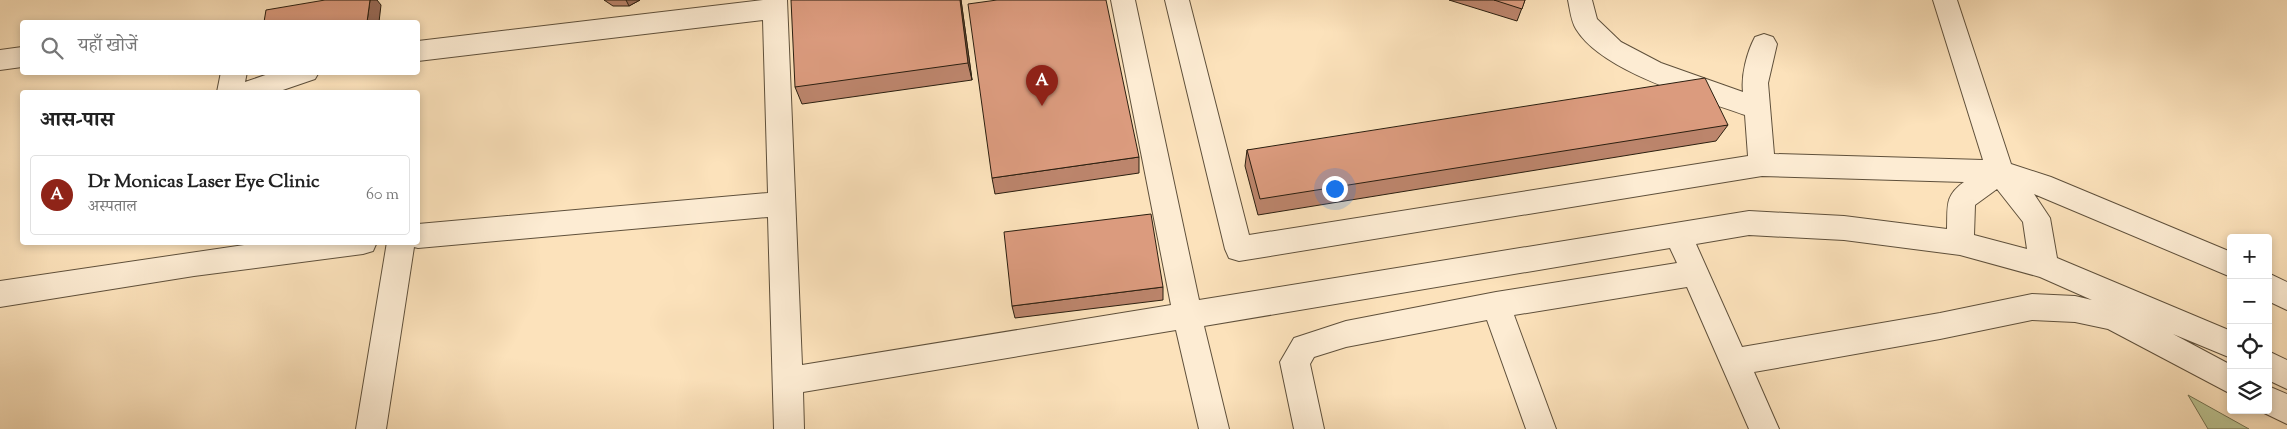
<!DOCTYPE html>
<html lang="hi">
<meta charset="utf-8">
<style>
:root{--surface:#fff;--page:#f6f6f6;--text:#222;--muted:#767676;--line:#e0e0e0;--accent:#8f2418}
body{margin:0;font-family:"Sorts Mill Goudy","Noto Serif Devanagari",serif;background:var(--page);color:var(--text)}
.controls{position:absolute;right:15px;bottom:15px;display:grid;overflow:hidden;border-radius:5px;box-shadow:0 2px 8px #0003}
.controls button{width:45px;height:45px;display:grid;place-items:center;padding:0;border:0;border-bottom:1px solid var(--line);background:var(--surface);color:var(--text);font:25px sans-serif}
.you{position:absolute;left:1334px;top:188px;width:18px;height:18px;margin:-12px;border:4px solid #fff;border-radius:50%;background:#1a73e8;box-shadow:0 0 0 8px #1a73e833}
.badge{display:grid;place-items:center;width:32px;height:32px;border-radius:50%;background:var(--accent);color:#fff;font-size:16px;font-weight:700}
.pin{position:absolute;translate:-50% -41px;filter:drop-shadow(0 1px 2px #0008)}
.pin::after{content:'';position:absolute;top:26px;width:18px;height:15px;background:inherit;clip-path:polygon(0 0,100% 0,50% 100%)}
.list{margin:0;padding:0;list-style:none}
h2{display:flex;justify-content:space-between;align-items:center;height:65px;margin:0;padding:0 20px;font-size:21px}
h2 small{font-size:16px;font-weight:400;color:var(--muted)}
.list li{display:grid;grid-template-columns:32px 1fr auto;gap:15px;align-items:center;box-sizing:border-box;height:80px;margin:0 10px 10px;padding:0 10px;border:1px solid var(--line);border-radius:5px}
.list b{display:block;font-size:19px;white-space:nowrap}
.list p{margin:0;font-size:16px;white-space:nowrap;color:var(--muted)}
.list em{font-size:16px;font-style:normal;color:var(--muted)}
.icon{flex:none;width:28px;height:28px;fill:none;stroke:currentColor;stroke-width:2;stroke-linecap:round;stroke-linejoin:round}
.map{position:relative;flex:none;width:2287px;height:429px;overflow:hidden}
.search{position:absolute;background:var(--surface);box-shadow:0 2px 8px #0003;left:20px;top:20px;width:400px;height:55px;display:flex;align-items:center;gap:12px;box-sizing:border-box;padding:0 18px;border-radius:5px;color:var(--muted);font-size:19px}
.panel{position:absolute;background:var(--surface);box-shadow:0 2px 8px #0003;left:20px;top:90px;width:400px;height:155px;border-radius:5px}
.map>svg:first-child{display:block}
.green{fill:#bcc492;stroke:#747251}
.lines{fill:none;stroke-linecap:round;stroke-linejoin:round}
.minor-casing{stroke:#5f503b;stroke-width:2}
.minor{fill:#fdecd3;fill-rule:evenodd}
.wall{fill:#bc856c;stroke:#2b1f10}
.shaded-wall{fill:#996c58;stroke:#2b1f10}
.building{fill:#db9b7e;stroke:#2b1f10}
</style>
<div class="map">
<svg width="2287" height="429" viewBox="0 0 2287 429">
<rect width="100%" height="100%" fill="#fce2bb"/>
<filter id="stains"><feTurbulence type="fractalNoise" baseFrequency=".004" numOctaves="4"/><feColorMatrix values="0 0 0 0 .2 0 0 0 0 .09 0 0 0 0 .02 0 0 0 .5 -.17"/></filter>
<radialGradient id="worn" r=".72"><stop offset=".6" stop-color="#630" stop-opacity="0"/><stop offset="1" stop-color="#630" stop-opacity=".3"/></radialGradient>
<!-- green -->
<path class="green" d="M 2188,395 L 2249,429 L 2208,429 Z"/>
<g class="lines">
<!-- minor casing -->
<g class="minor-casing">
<path id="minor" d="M 763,0 L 787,0 L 802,365 L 1171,305 L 1111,0 L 1135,0 L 1199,300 L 1749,211 L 1844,216 L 1947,229 C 1948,207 1944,196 1964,182 L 1762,176 L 1239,261 L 1229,258 L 1225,249 L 1165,0 L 1189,0 L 1249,235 L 1748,156 L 1745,115 C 1698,98 1603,73 1576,29 C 1571,21 1570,9 1568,0 L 1592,0 L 1597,19 L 1621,42 L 1661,63 L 1743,92 C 1741,75 1747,52 1755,37 L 1764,34 L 1773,37 L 1777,44 L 1768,83 L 1774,154 L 1983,160 L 1933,0 L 1957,0 L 2011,164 L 2051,177 L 2231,252 L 2231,277 L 2034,194 L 2050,218 L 2057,258 L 2231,331 L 2231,358 L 2173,334 L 2231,365 L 2231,394 L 2108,329 L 2075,322 L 2032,320 L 1940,339 L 1754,372 L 1779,429 L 1749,429 L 1687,287 L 1514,315 L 1556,429 L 1526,429 L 1487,320 L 1346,347 L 1314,357 L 1310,364 L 1324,429 L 1294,429 L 1280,362 L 1294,338 L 1346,321 L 1496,292 L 1677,263 L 1670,248 L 1204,326 L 1229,429 L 1199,429 L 1176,330 L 803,392 L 804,429 L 774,429 L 768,217 L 418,248 L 414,247 L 386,429 L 356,429 L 387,242 L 418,242 L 418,224 L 768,193 L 763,20 L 418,61 L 418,41 ZM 1997,189 L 2023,222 L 2027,249 L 1974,235 L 1975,205 ZM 1749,235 L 1844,240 L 1960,255 L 2040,277 L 2092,300 L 2075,296 L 2032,294 L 1940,313 L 1742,347 L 1696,244 Z
M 22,47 L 22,67 L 0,70 L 0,50 Z
M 221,72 L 247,72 L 245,82 L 274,72 L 319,72 L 315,79 L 277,92 L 217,92 Z
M 264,242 L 377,242 L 373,251 L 363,254 L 194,276 L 0,307 L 0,281 Z
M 2268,273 L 2287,282 L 2287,310 L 2268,301 Z
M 2268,351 L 2287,360 L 2287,389 L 2268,380 Z
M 2268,386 L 2287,394 L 2287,424 L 2258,410 L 2268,410 Z"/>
</g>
<!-- minor -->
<use href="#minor" class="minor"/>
</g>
<!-- wall -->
<path class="wall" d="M 604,0 L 640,0 L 629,6 L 613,6 Z
M 961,0 L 972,80 L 802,104 L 795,87 Z
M 1449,0 L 1525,0 L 1517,21 Z
M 1728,125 L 1716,141 L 1258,215 L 1245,166 L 1247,150 Z
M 1139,157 L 1139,173 L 995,194 L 992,178 Z
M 1163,287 L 1163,300 L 1015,318 L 1012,306 Z"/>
<!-- shaded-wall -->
<path class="shaded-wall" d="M 370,0 L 377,0 L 381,5 L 379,22 L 367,22 Z
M 626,0 L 640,0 L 629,6 Z
M 960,0 L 961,0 L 972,80 L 968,63 Z"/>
<!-- building -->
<path class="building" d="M 325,0 L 370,0 L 367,22 L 264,22 L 266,10 Z
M 791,0 L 960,0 L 968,63 L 795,87 Z
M 997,0 L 1106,0 L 1139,157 L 992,178 L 968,4 Z
M 1494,0 L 1525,0 L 1522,9 Z
M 1705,78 L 1728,125 L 1260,199 L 1247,150 Z
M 1151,214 L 1163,287 L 1012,306 L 1004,232 Z"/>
<rect width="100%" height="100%" filter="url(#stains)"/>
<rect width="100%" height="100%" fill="url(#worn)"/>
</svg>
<div class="controls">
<button>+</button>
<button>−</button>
<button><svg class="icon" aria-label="locate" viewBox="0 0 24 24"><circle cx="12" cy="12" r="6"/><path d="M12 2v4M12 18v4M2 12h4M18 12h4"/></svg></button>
<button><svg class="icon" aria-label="layers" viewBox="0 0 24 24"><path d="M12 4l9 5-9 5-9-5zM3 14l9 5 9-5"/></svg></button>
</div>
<div class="you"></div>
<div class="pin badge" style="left:1042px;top:106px">A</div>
<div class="search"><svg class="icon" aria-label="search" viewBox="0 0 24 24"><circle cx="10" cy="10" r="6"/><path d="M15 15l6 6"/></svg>यहाँ खोजें</div>
<section class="panel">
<h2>आस-पास<small></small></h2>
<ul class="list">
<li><span class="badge">A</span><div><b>Dr Monicas Laser Eye Clinic</b><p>अस्पताल</p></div><em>60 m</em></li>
</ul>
</section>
</div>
